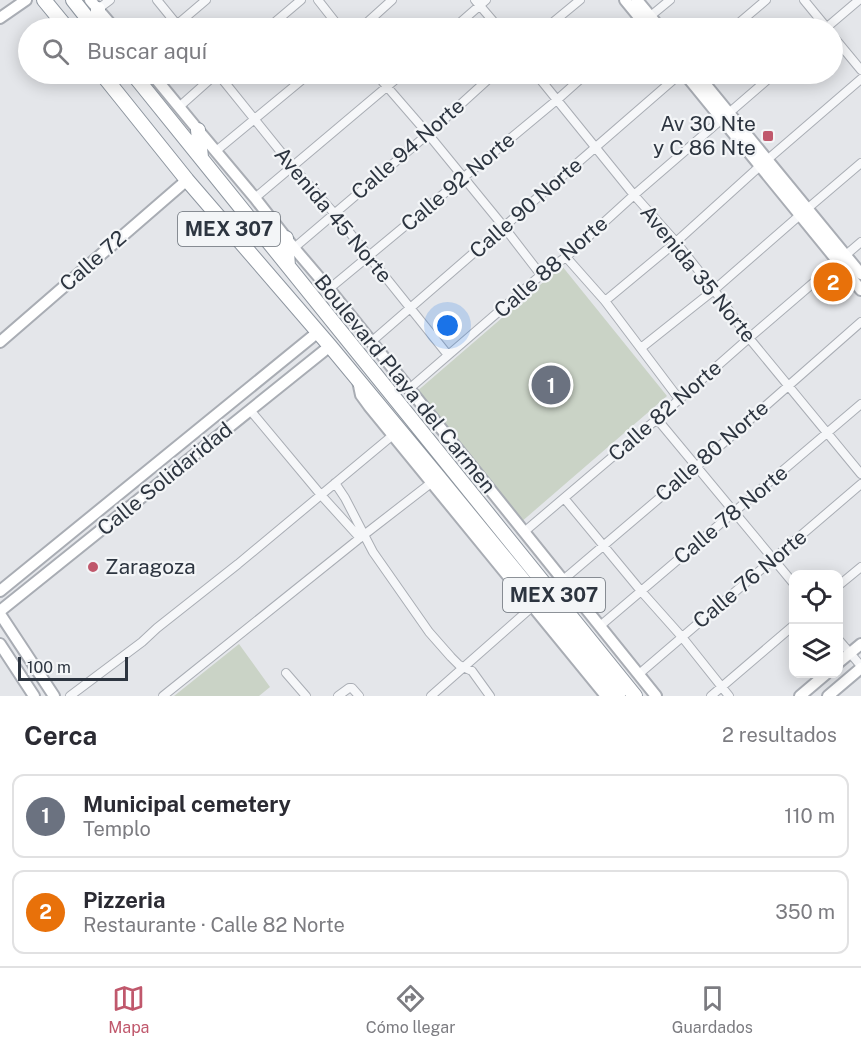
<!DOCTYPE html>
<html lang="es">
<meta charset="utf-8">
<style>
:root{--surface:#fff;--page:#f7f7f7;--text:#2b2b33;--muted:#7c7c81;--line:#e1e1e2;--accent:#c0586c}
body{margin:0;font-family:"Public Sans",sans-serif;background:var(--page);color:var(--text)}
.controls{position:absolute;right:18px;bottom:18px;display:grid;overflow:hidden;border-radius:12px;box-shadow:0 3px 15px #0003}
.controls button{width:54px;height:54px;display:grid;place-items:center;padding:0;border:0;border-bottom:2px solid var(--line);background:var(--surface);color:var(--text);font:30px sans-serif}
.scale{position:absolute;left:18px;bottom:15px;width:110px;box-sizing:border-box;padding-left:6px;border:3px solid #2d3540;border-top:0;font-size:16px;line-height:21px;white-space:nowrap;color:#2d3540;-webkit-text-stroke:4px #f3f5f7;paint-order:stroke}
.you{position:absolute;left:448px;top:326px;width:21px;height:21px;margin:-15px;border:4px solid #fff;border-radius:50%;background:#1a73e8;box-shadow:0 0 0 9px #1a73e833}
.badge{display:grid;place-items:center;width:39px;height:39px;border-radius:50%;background:var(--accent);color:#fff;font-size:20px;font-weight:700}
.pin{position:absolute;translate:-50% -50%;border:3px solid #fff;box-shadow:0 2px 6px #0006}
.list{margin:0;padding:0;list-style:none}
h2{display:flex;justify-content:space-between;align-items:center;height:78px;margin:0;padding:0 24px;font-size:26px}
h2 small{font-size:20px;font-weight:400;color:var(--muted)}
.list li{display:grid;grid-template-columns:39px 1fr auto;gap:18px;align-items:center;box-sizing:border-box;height:84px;margin:0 12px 12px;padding:0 12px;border:2px solid var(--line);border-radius:12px}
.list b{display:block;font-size:22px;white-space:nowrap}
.list p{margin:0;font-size:20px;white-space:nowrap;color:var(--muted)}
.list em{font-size:20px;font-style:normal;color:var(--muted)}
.icon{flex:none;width:33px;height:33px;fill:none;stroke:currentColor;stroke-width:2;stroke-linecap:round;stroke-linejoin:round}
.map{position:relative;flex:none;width:861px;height:696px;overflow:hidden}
.search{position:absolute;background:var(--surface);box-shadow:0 3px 15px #0003;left:18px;right:18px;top:18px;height:66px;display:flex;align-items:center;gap:15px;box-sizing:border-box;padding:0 21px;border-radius:33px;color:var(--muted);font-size:22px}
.sheet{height:270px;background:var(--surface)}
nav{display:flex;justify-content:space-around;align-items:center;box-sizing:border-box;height:84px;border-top:2px solid var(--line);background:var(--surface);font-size:16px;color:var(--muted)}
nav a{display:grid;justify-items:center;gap:3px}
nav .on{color:var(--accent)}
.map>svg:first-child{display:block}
.green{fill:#cad3c6}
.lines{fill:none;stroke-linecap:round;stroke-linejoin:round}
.street-casing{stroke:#a9adb4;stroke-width:10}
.secondary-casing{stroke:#a9adb4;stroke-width:14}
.highway-casing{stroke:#8d959f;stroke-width:16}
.street{stroke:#f6f7f9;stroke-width:8}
.secondary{stroke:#fff;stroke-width:10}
.highway{stroke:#fff;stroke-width:14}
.poi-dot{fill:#c0586c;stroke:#f3f5f7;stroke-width:2}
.labels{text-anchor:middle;stroke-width:4.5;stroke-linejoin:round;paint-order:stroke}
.shield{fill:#f3f5f7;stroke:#686f77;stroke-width:1.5}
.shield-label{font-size:20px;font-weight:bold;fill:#2d3540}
.poi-label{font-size:21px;fill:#2d3540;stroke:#f3f5f7;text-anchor:end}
.street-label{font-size:21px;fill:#2d3540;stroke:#f3f5f7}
</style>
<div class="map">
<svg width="861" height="696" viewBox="0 0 861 696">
<rect width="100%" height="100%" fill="#e4e6ea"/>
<!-- green -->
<path class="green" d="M 562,266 L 667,396 L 520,523 L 415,393 Z
M 239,644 L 270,687 L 259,696 L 174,696 Z"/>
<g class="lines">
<!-- street casing -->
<g class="street-casing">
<path id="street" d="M 157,0 L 179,27
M 318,0 L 340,28
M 475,0 L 499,28
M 804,0 L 827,28
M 98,9 L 110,0
M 173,28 L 206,0
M 268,28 L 301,0
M 361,28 L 392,0
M 454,28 L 486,0
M 546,28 L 580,0
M 636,28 L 670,0
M 733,28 L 766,0
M 826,28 L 859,0
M 832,35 L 861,70
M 218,74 L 293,167 L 334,213 L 448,355
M 376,74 L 428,134 L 504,227 L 541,275
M 536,74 L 634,195 L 676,242 L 714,290 L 749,338 L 861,474
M 179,107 L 216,74
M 216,151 L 309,74
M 767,160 L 861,79
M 255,198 L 402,74
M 807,209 L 861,163
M 294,248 L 428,134 L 494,74
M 566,257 L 605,301 L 679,399
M 329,289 L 558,99 L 586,74
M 605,301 L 676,242 L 760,166
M 371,342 L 680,74
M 641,348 L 714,290 L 800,215
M 409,389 L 541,275 L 566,257 L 634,195 L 774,74
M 250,410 L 321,495 L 360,538
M 657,419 L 794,584
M 335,483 L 345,498 L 373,552 L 429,632 L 451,657 L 459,665 L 472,671 L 490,696
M 564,498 L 641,591 L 682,637 L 729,696
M 524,532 L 657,419 L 749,338 L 861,242
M 563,580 L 696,467 L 861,322
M 838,586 L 861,567
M 600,626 L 861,404
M 838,639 L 861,666
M 286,673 L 306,696
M 639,674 L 861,484
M 70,696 L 142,642 L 157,628 L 238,564 L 393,435
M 163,696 L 360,538 L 431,483
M 338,696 L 349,688 L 352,688 L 359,696
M 431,696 L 532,607
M 711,696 L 794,625"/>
</g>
<!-- secondary casing -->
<g class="secondary-casing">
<path id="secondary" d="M 90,0 L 114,28
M 625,0 L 648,28
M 637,0 L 660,28
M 0,18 L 26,0
M 152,74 L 198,130 L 255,198 L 294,248 L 329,289 L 656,696
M 685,74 L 861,290
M 697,74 L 861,274
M 0,342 L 187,180
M 358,381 L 361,395 L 369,406 L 606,696
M 0,591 L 318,332
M 0,611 L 330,346
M 0,614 L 54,696
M 0,644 L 34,696
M 838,663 L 861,644
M 800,696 L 826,674
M 828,696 L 861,668"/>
</g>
<!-- highway casing -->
<g class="highway-casing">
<path id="highway" d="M 44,0 L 67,28
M 73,0 L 95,28
M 98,9 L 98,28
M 102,74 L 187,180 L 330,346 L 436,474 L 618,696
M 133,74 L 635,696
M 198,130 L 201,157
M 286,238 L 288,266"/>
</g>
<!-- street -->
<use href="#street" class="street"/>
<!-- secondary -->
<use href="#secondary" class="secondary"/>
<!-- highway -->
<use href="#highway" class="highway"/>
</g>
<!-- markers -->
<g class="poi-dot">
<rect x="762" y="130" width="12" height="12" rx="3"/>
<circle cx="93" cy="567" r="6"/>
</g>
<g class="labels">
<!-- shield labels -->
<g class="shield">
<rect x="178" y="212" width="102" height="34" rx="4.5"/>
<rect x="503" y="578" width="102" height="34" rx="4.5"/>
</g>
<g class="shield-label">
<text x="229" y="236">MEX 307</text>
<text x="554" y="602">MEX 307</text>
</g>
<!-- poi labels -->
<g class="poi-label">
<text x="756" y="131">Av 30 Nte<tspan x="756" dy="24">y C 86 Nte</tspan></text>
<text x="105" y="574" text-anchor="start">Zaragoza</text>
</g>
<!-- street labels -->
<g class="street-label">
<text transform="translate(408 149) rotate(-41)" y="7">Calle 94 Norte</text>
<text transform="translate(458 182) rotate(-40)" y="7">Calle 92 Norte</text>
<text transform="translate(526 208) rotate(-41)" y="7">Calle 90 Norte</text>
<text transform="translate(333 215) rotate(50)" y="7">Avenida 45 Norte</text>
<text transform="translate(93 261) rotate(-41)" y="7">Calle 72</text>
<text transform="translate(551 267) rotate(-41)" y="7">Calle 88 Norte</text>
<text transform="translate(698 274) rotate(51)" y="7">Avenida 35 Norte</text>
<text transform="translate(405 384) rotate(51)" y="7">Boulevard Playa del Carmen</text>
<text transform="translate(665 411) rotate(-41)" y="7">Calle 82 Norte</text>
<text transform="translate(712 451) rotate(-41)" y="7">Calle 80 Norte</text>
<text transform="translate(165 479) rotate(-39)" y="7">Calle Solidaridad</text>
<text transform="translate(731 515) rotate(-40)" y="7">Calle 78 Norte</text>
<text transform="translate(750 579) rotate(-40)" y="7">Calle 76 Norte</text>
</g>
</g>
</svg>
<div class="controls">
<button><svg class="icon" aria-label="locate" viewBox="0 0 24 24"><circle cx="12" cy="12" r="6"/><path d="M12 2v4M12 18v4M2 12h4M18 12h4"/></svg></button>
<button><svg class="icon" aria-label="layers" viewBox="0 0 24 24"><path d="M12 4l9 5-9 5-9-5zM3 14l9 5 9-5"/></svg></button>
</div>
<div class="scale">100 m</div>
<div class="you"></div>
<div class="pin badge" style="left:551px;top:385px;background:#6b7280">1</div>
<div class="pin badge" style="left:833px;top:282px;background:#e8710a">2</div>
<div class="search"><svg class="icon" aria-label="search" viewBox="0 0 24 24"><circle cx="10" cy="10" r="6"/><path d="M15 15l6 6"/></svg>Buscar aquí</div>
</div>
<section class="sheet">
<h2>Cerca<small>2 resultados</small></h2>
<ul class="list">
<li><span class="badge" style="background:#6b7280">1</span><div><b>Municipal cemetery</b><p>Templo</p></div><em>110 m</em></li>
<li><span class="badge" style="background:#e8710a">2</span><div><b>Pizzeria</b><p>Restaurante · Calle 82 Norte</p></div><em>350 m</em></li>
</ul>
</section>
<nav>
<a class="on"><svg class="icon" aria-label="map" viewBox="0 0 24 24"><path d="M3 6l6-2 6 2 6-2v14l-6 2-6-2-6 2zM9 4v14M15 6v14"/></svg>Mapa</a>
<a><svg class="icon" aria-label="directions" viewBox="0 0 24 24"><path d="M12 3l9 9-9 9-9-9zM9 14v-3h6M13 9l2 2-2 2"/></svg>Cómo llegar</a>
<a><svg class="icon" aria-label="saved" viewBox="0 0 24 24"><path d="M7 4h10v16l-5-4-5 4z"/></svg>Guardados</a>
</nav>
